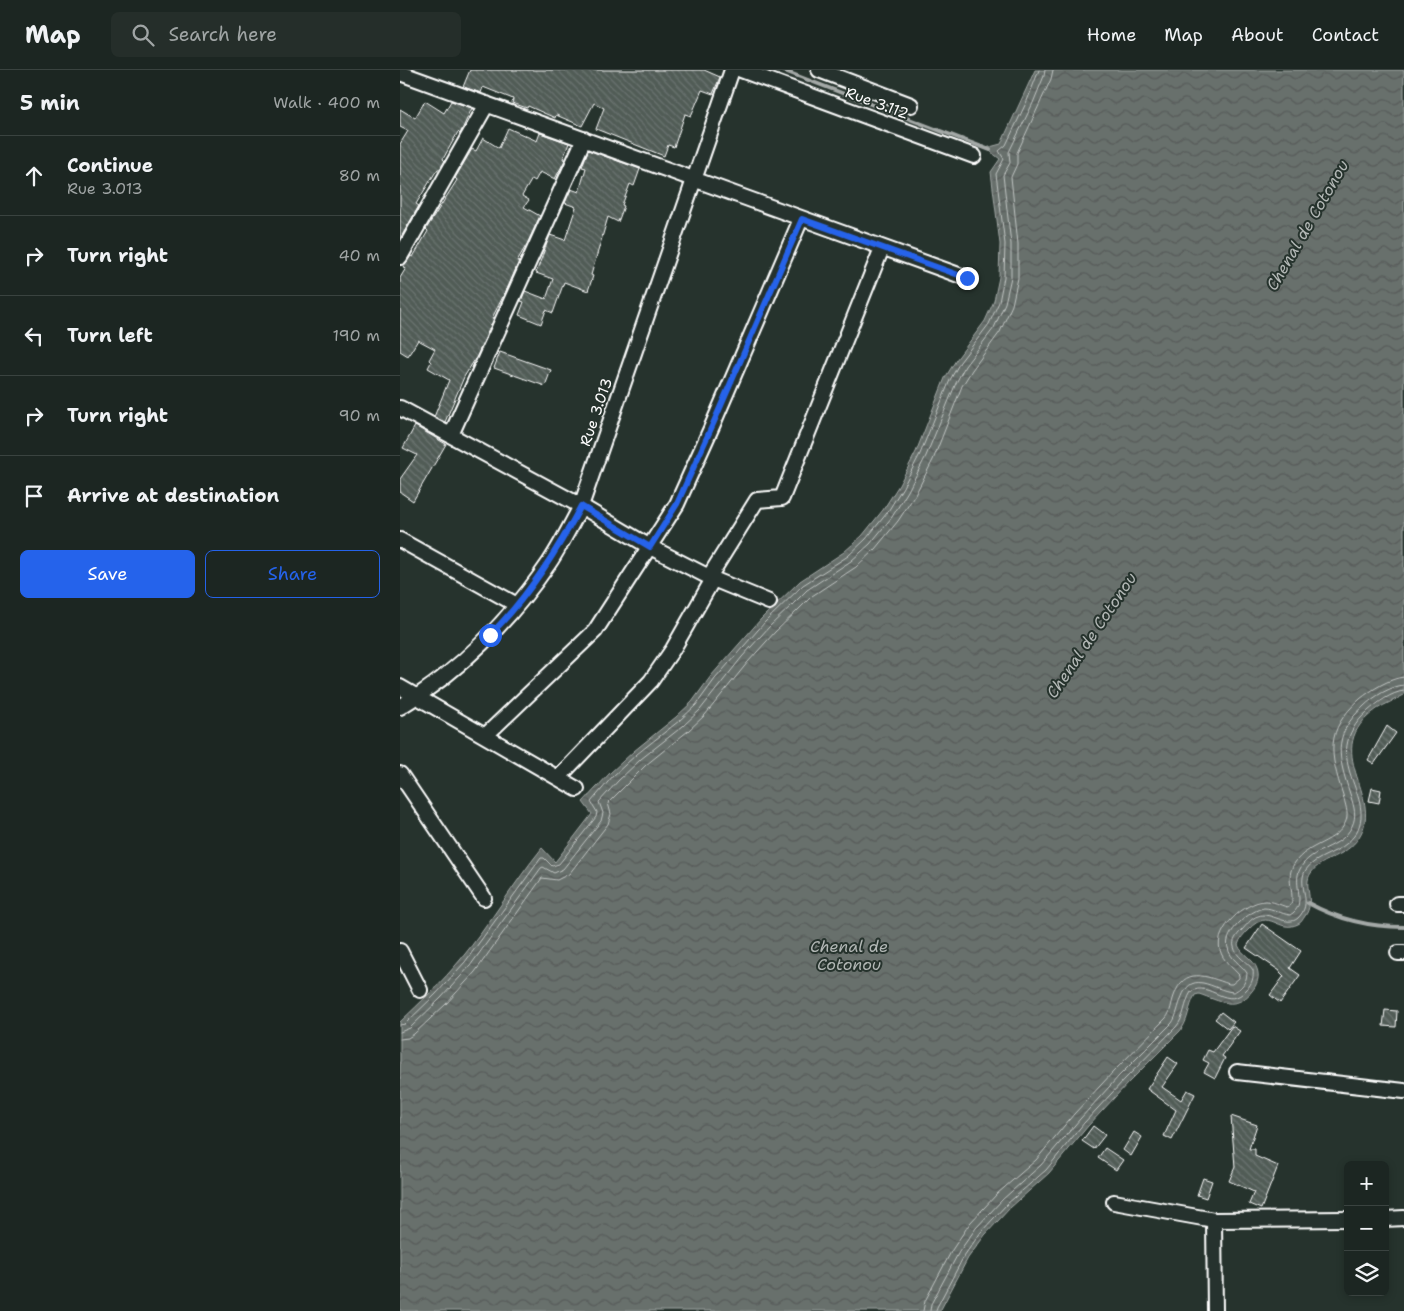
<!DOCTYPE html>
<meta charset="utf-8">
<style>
:root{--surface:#1c2622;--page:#252e2a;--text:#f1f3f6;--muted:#a0a5a5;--line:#3a4340;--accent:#2563eb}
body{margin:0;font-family:"Shantell Sans",sans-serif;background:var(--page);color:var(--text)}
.controls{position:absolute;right:15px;bottom:15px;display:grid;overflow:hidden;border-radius:8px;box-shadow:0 2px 8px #0003}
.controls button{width:45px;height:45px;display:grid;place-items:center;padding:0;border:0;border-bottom:1px solid var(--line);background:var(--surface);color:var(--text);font:25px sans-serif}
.stop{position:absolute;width:15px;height:15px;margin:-11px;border:4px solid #2563eb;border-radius:50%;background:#fff}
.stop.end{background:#2563eb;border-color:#fff;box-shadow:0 1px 5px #0008}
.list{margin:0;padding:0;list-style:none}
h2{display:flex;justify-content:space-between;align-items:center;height:65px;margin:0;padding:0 20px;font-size:21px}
h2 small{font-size:16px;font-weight:400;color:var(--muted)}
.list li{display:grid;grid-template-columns:32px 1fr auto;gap:15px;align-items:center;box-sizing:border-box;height:80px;padding:0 20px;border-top:1px solid var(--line)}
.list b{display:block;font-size:19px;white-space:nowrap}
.list p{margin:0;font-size:16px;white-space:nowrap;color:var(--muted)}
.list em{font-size:16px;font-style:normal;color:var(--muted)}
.actions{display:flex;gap:10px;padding:15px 20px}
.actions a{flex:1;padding:11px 0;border:1px solid var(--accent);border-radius:8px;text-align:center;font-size:18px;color:var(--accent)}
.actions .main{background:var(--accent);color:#fff}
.icon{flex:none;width:28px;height:28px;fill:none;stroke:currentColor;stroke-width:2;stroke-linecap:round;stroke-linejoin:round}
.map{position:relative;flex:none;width:1004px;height:1241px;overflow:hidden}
header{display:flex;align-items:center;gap:30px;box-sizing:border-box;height:70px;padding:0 25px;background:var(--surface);border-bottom:1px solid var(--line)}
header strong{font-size:24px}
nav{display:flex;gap:28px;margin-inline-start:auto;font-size:18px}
.search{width:350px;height:45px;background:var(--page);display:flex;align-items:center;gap:12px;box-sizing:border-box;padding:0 18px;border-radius:8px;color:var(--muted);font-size:19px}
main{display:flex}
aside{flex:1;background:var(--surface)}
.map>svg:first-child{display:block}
.water{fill:url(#water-waves);stroke:#a4a9a7}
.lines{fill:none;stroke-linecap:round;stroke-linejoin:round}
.shore{stroke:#c2c6c4;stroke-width:1}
.stream{stroke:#a4a9a7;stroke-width:4}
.building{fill:url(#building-back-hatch);stroke:#fff}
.minor-casing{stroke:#fff;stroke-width:18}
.minor{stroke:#26332d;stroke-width:14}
.route{stroke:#2563eb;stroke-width:6}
.labels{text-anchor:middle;stroke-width:4;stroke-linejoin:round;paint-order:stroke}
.street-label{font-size:15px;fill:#fff;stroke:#26332d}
.water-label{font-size:16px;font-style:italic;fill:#b3b8b6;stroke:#26332d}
</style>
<header>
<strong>Map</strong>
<div class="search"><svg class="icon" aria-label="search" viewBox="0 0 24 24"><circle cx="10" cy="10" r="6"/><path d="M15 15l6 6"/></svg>Search here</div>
<nav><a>Home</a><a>Map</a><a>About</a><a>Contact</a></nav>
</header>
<main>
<aside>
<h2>5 min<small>Walk · 400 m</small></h2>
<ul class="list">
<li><svg class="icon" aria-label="ahead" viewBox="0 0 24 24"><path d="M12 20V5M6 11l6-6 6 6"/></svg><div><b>Continue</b><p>Rue 3.013</p></div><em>80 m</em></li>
<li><svg class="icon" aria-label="right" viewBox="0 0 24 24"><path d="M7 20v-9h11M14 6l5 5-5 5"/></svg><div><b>Turn right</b></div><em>40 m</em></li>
<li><svg class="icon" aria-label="left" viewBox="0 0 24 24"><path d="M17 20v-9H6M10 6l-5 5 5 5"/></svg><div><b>Turn left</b></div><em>190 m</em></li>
<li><svg class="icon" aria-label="right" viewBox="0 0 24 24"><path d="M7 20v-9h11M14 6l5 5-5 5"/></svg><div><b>Turn right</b></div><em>90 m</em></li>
<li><svg class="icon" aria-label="arrive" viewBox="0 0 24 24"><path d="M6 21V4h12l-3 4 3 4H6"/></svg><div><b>Arrive at destination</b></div></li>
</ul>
<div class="actions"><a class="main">Save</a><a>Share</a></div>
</aside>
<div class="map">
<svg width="1004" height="1241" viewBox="0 0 1004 1241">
<defs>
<pattern id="water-waves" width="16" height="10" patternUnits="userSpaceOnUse" patternTransform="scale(1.25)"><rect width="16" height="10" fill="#67706c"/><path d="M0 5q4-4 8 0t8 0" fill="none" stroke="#575a59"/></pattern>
<pattern id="building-back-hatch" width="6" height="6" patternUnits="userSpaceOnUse" patternTransform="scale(1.25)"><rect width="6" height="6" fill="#515c57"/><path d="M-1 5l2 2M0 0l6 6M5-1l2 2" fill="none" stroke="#6b7470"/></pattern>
</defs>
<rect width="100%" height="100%" fill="#26332d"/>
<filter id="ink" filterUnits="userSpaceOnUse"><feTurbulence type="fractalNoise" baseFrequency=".02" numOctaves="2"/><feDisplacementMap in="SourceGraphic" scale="10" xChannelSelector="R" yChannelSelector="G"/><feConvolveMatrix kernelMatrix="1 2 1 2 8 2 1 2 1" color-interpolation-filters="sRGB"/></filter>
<g filter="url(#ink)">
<!-- water -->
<path class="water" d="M 635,0 L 1004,0 L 1004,625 C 995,630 985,634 977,639 C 917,681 986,724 959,767 C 946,788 922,787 911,803 C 902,815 916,831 905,846 C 903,849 901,853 898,854 C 878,864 870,837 849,859 C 844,864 840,868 838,875 C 842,885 854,889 857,899 C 860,907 857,915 852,921 C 836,942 820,931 799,924 L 795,925 C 788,937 789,950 780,961 L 728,1013 L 688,1056 L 649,1103 L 610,1138 L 585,1165 L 568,1188 L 540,1241 L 0,1241 L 0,952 C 21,932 42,912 61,889 C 90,854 113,814 142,778 L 155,792 L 192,744 L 183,732 L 210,703 L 234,681 L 276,647 L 292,632 L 311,606 L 361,549 L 400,511 L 444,482 L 462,466 L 483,440 L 499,415 L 516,382 L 545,308 L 556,290 L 585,251 L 594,231 L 599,207 L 600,174 L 591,102 L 600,89 L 586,78 L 601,74 Z"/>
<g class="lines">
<!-- shore -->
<path class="shore" d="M 0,955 L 5,954 L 36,924 L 65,892 L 141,788 L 144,788 L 152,796 L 159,794 L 196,747 L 197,742 L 191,732 L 213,706 L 237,684 L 279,651 L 296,635 L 315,609 L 365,552 L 403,515 L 448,486 L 466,469 L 487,443 L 503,417 L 520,384 L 550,310 L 560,292 L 589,254 L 599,232 L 604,207 L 605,174 L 596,104 L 604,89 L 599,81 L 606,75 L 627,31 L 639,0
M 0,962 L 10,958 L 41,928 L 70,896 L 141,798 L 143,797 L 154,803 L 163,799 L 201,751 L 203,743 L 199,732 L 218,711 L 241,689 L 283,656 L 300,640 L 342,587 L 369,557 L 392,535 L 407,520 L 451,491 L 470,474 L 492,447 L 508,421 L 526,386 L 556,313 L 565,296 L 594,258 L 605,233 L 611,207 L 611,174 L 603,105 L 610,93 L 609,82 L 633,33 L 644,6 L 645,0
M 0,969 L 8,968 L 14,964 L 46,934 L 75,902 L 142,808 L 157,810 L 169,804 L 208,754 L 211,744 L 208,733 L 246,695 L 288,661 L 305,645 L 348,592 L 375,562 L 397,541 L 412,526 L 456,497 L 475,479 L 498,451 L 515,425 L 533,390 L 562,316 L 572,300 L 600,262 L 612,235 L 618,208 L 618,174 L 611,107 L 617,94 L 617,83 L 651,9 L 653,0
M 523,1241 L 525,1231 L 552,1180 L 570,1153 L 597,1124 L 636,1090 L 674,1044 L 714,1001 L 766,948 C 771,942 771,934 774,926 C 784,896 806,906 829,914 L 832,914 L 839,908 L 839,905 C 832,897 823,891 820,880 C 814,859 845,832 865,831 C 873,831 880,835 887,837 L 891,835 C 895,822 885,808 894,794 C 907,773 938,773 946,751 C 949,743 945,734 943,725 C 930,684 924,661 960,629 C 971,620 990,608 1004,607
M 530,1241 L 531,1234 L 559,1182 L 576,1158 L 602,1130 L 641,1095 L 680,1049 L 719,1006 L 772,953 C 781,941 779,908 803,913 C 813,915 822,921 833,922 C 841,920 847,911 847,903 C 841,894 830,889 828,878 C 823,863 850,840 864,838 C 873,838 881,844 890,845 C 908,835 892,814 900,799 C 911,777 941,780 952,756 C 957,746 954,737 951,727 C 939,689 930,666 964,636 C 973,627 991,616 1004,615
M 536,1241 L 537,1237 L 564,1186 L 581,1162 L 607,1134 L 646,1100 L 684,1053 L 724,1010 L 776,957 C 785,947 784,933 791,922 C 809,909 828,943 847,919 C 852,913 854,908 853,900 C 848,892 836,887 834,877 C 832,871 837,865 841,861 C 846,856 851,848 858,846 C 871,841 887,858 898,848 C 914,832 897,817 905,801 C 915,785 941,784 954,766 C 982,727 914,689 968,641 C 977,633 992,622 1004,621"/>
<!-- stream -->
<path class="stream" d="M 382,0 L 590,80
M 908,833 C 937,849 971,857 1004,857"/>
</g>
<!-- building -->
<path class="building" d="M 70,0 L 304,0 L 320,7 L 313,24 L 302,20 L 291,46 L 285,44 L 274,77 L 268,75 L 264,86 L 196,59 L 204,38 L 194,33 L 182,56 L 156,45 L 155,48 L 128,36 L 127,38 L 112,33 L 113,29 L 83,17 L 81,23 L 63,17 Z
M 25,31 L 44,43 L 51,31 L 72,38 L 60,64 L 58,62 L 43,89 L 45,91 L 40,99 L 38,99 L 35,103 L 16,134 L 19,136 L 0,169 L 0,74 L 8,61 L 0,57 L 0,39 L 15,48 Z
M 108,58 L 137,71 L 140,63 L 169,73 L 163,89 L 165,90 L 155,109 L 140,102 L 135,111 L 132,109 L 122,126 L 129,130 L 124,137 L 140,146 L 127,174 L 117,191 L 119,191 L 109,215 L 92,248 L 94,249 L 77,286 L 64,307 L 45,352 L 34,347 L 49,310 L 28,298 L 31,292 L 29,290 L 35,279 L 18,270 L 8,286 L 0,281 L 0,208 L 6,198 L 3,197 L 11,186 L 13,187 L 28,161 L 26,159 L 57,110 L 55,108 L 72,79 L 76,81 L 83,68 L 99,78 Z
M 188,80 L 240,99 L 234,116 L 230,114 L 222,135 L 224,136 L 218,152 L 208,147 L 191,205 L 193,206 L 188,221 L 164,212 L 153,243 L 146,240 L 141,254 L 119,245 L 124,232 L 121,231 L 125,221 L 146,229 L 153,209 L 136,203 L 150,165 L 165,170 L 176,137 L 165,133 L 171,119 L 179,122 L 186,98 L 182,97 Z
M 100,282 L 151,300 L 145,316 L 94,298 Z
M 15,356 L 46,374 L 13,431 L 0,422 L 0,409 L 17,385 L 3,378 Z
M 987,656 L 996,663 L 974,694 L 968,690 Z
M 972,718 L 981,720 L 979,733 L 969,731 Z
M 862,854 L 901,881 L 890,898 L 900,905 L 880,933 L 870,925 L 884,906 L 880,902 L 880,901 L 846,878 Z
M 985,940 L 997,941 L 996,957 L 983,956 Z
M 821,942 L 834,952 L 828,959 L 815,949 Z
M 832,956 L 840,961 L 822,986 L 825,988 L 815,1008 L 804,1002 L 809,993 L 803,990 L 808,980 L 813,982 Z
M 768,987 L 778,994 L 762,1017 L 781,1030 L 787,1020 L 795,1024 L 772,1070 L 764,1066 L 776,1040 L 747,1019 Z
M 831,1046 L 857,1055 L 849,1079 L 855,1079 L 855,1086 L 878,1096 L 861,1139 L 849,1134 L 854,1122 L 829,1111 L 835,1097 Z
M 693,1056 L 705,1065 L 694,1079 L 682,1071 Z
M 734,1062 L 742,1067 L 731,1086 L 723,1080 Z
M 705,1078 L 723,1090 L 716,1100 L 698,1088 Z
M 803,1108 L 812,1111 L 806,1128 L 797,1125 Z"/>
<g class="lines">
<!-- minor casing -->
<g class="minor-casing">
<path id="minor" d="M 341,0 L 574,86
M 419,0 L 511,35
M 0,3 L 567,208
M 0,187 L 87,34
M 0,338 L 181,436 L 250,477 L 313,509 L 369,532
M 51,365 L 184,69
M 0,470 L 117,535
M 309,507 L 357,430 L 382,428 L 482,178
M 0,617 L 177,719
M 0,637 C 59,602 110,550 149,493 C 161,475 171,455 181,436 L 332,0
M 85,666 L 195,561 L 277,434 L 313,354 L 401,149
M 0,704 L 84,828
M 158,708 L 251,611 L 273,579 L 313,509
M 997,834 L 1004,834
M 0,881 L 20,920
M 998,883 L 1004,883
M 837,1002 L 1004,1021
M 714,1132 L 814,1150 L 948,1149
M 985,1149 L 1004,1148
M 814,1150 L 815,1241"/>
</g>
<!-- minor -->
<use href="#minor" class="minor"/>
</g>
</g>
<g class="lines" filter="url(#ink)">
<!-- route -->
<path class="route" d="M 90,565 C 128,527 156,483 181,436 L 250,477 L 277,434 L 313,354 L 402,149 L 567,208"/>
</g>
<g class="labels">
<!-- street labels -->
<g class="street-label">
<text transform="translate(477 33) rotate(20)" y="5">Rue 3.112</text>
<text transform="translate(196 342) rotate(-71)" y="5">Rue 3.013</text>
</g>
<!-- water labels -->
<g class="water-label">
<text transform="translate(907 155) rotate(-60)" y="6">Chenal de Cotonou</text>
<text transform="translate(691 565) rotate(-56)" y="6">Chenal de Cotonou</text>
<text x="449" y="882">Chenal de<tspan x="449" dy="18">Cotonou</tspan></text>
</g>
</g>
</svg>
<div class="controls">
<button>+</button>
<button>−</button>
<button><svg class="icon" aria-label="layers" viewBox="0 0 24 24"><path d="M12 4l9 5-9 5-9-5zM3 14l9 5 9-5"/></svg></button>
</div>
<div class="stop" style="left:90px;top:565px"></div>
<div class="stop end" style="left:567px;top:208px"></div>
</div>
</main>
